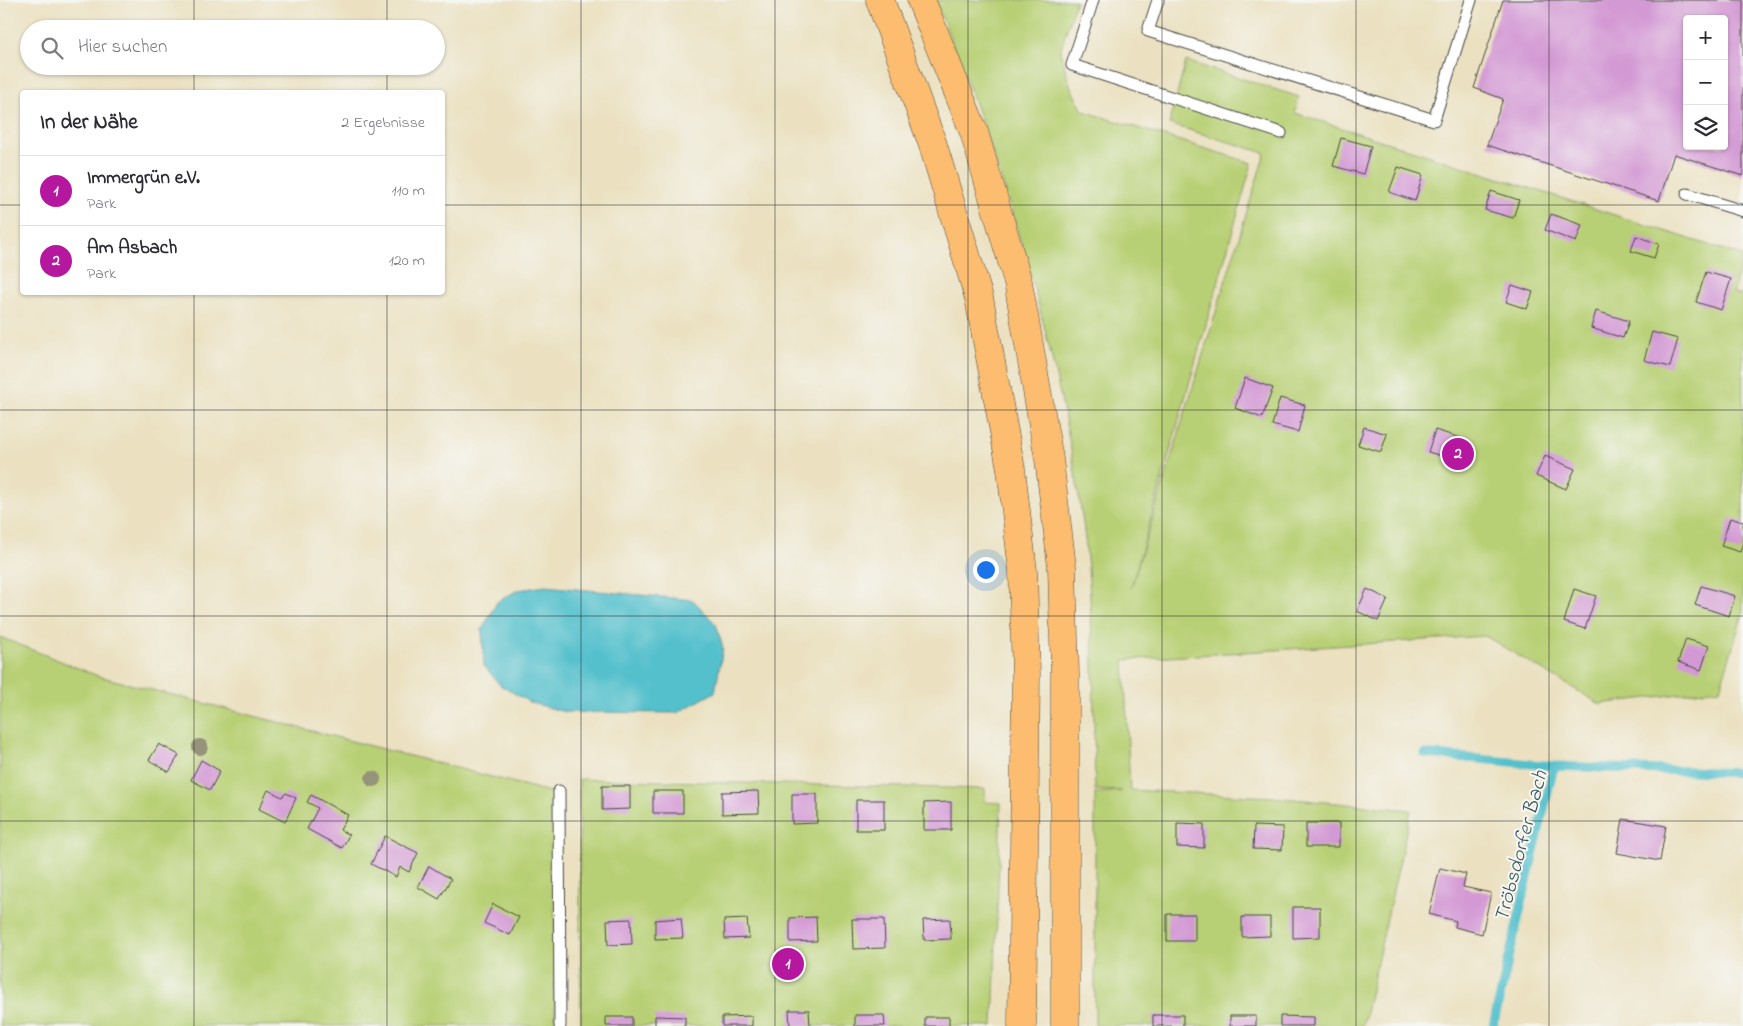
<!DOCTYPE html>
<html lang="de">
<meta charset="utf-8">
<style>
:root{--surface:#fff;--page:#f7f7f7;--text:#2b2b33;--muted:#7c7c81;--line:#e1e1e2;--accent:#b5179e}
body{margin:0;font-family:"Indie Flower",sans-serif;background:var(--page);color:var(--text)}
.controls{position:absolute;right:15px;top:15px;display:grid;overflow:hidden;border-radius:5px;box-shadow:0 1px 4px #0004}
.controls button{width:45px;height:45px;display:grid;place-items:center;padding:0;border:0;border-bottom:1px solid var(--line);background:var(--surface);color:var(--text);font:25px sans-serif}
.you{position:absolute;left:985px;top:569px;width:18px;height:18px;margin:-12px;border:4px solid #fff;border-radius:50%;background:#1a73e8;box-shadow:0 0 0 8px #1a73e833}
.badge{display:grid;place-items:center;width:32px;height:32px;border-radius:50%;background:var(--accent);color:#fff;font-size:16px;font-weight:700}
.pin{position:absolute;translate:-50% -50%;border:2px solid #fff;box-shadow:0 1px 5px #0006}
.list{margin:0;padding:0;list-style:none}
h2{display:flex;justify-content:space-between;align-items:center;height:65px;margin:0;padding:0 20px;font-size:21px}
h2 small{font-size:16px;font-weight:400;color:var(--muted)}
.list li{display:grid;grid-template-columns:32px 1fr auto;gap:15px;align-items:center;box-sizing:border-box;height:70px;padding:0 20px;border-top:1px solid var(--line)}
.list b{display:block;font-size:19px;white-space:nowrap}
.list p{margin:0;font-size:16px;white-space:nowrap;color:var(--muted)}
.list em{font-size:16px;font-style:normal;color:var(--muted)}
.icon{flex:none;width:28px;height:28px;fill:none;stroke:currentColor;stroke-width:2;stroke-linecap:round;stroke-linejoin:round}
.map{position:relative;flex:none;width:1743px;height:1026px;overflow:hidden}
.search{position:absolute;background:var(--surface);box-shadow:0 1px 4px #0004;left:20px;top:20px;width:425px;height:55px;display:flex;align-items:center;gap:12px;box-sizing:border-box;padding:0 18px;border-radius:28px;color:var(--muted);font-size:19px}
.panel{position:absolute;background:var(--surface);box-shadow:0 1px 4px #0004;left:20px;top:90px;width:425px;height:205px;border-radius:5px}
.map>svg:first-child{display:block}
.green{fill:#b8d075;stroke:#727e50}
.water{fill:#53c0cc;stroke:#3f767c}
.lines{fill:none;stroke-linecap:round;stroke-linejoin:round}
.stream{stroke:#53c0cc;stroke-width:9}
.building{fill:#d399d4;fill-rule:evenodd}
.service-casing{stroke:#484642;stroke-width:13}
.primary-casing{stroke:#484642;stroke-width:29}
.service{stroke:#fff;stroke-width:11}
.primary{stroke:#fcbd6f;stroke-width:28}
.tree{fill:#959379}
.grid{fill:none;stroke:#2b2b2b;stroke-width:1;stroke-opacity:0.55}
.labels{text-anchor:middle;stroke-width:4;stroke-linejoin:round;paint-order:stroke}
.water-label{font-size:21px;font-style:italic;fill:#37585b;stroke:#f6f6f2}
</style>
<div class="map">
<svg width="1743" height="1026" viewBox="0 0 1743 1026">
<rect width="100%" height="100%" fill="#f6f6f2"/>
<filter id="ink" filterUnits="userSpaceOnUse"><feTurbulence type="fractalNoise" baseFrequency=".02" numOctaves="2"/><feDisplacementMap in="SourceGraphic" scale="10" xChannelSelector="R" yChannelSelector="G"/><feConvolveMatrix kernelMatrix="1 2 1 2 8 2 1 2 1" color-interpolation-filters="sRGB"/></filter>
<filter id="wash" filterUnits="userSpaceOnUse"><feTurbulence type="fractalNoise" baseFrequency=".0096" numOctaves="4" result="noise"/><feDisplacementMap in="SourceGraphic" scale="20" xChannelSelector="R" yChannelSelector="G"/><feGaussianBlur stdDeviation="1.12" result="paint"/><feColorMatrix in="noise" values="0 0 0 0 0 0 0 0 0 0 0 0 0 0 0 0 0 1.4 0 .05"/><feComposite in="paint" operator="in"/></filter>
<g filter="url(#wash)">
<rect width="100%" height="100%" fill="#ebe1c1"/>
<!-- green -->
<path class="green" d="M 935,0 L 1076,0 L 1060,52 L 1071,88 L 1083,111 L 1252,163 L 1131,588 L 1265,153 L 1169,124 L 1186,61 L 1299,97 L 1295,113 L 1743,256 L 1733,293 L 1743,296 L 1743,613 L 1720,689 L 1600,704 L 1485,636 L 1124,660 L 1130,790 L 1272,797 L 1411,810 L 1363,1026 L 1095,1026 L 1095,793 L 1122,791 L 1095,790 C 1093,697 1095,601 1081,509 C 1054,331 1003,166 935,0 Z
M 0,637 L 98,676 L 554,793 L 555,1026 L 0,1026 Z
M 579,779 L 985,789 L 985,802 L 1001,803 L 993,1026 L 581,1026 Z"/>
<!-- water -->
<path class="water" d="M 546,586 L 693,600 L 716,624 L 723,648 L 715,692 L 677,713 L 565,712 L 529,702 L 500,685 L 484,666 L 482,630 L 497,602 L 518,590 Z"/>
<g class="lines">
<!-- stream -->
<path class="stream" d="M 1425,754 L 1554,766 L 1743,773
M 1493,1026 L 1554,766"/>
</g>
<g id="blocks">
<!-- building -->
<path class="building" d="M 1503,0 L 1743,0 L 1743,176 L 1674,154 L 1659,201 L 1487,145 L 1503,99 L 1474,88 ZM 1687,19 L 1724,19 L 1724,146 L 1687,146 Z
M 1341,138 L 1371,146 L 1363,174 L 1333,166 Z
M 1398,167 L 1423,175 L 1415,201 L 1389,192 Z
M 1491,191 L 1519,200 L 1513,218 L 1485,210 Z
M 1551,214 L 1582,225 L 1576,242 L 1545,230 Z
M 1636,236 L 1659,244 L 1654,258 L 1631,251 Z
M 1706,272 L 1731,279 L 1721,310 L 1696,302 Z
M 1512,285 L 1533,292 L 1527,309 L 1506,302 Z
M 1596,311 L 1629,321 L 1623,338 L 1591,328 Z
M 1652,332 L 1678,339 L 1670,367 L 1644,360 Z
M 1245,378 L 1273,388 L 1262,418 L 1235,408 Z
M 1280,398 L 1305,405 L 1298,432 L 1272,425 Z
M 1364,427 L 1387,434 L 1381,452 L 1358,445 Z
M 1435,430 L 1470,441 L 1463,462 L 1428,452 Z
M 1545,456 L 1575,469 L 1566,489 L 1536,476 Z
M 1730,518 L 1743,522 L 1743,542 L 1740,552 L 1721,546 Z
M 1701,586 L 1735,596 L 1729,616 L 1695,605 Z
M 1367,589 L 1388,599 L 1378,621 L 1357,611 Z
M 1574,589 L 1596,596 L 1585,629 L 1564,622 Z
M 1686,639 L 1709,646 L 1701,670 L 1678,662 Z
M 159,744 L 179,755 L 169,772 L 149,760 Z
M 201,760 L 220,771 L 210,790 L 191,780 Z
M 602,786 L 630,786 L 630,809 L 602,810 Z
M 268,790 L 282,797 L 286,793 L 296,798 L 285,822 L 259,809 Z
M 653,791 L 683,791 L 683,813 L 653,813 Z
M 758,791 L 759,813 L 722,814 L 722,792 Z
M 792,794 L 817,794 L 817,823 L 792,824 Z
M 311,795 L 348,815 L 340,830 L 349,835 L 342,848 L 307,829 L 318,808 L 307,802 Z
M 856,800 L 884,800 L 884,830 L 856,830 Z
M 951,802 L 951,830 L 924,830 L 924,803 Z
M 1623,819 L 1666,826 L 1660,861 L 1617,853 Z
M 1177,823 L 1204,824 L 1204,848 L 1177,847 Z
M 1306,823 L 1339,823 L 1339,847 L 1306,847 Z
M 1254,826 L 1283,827 L 1282,850 L 1253,849 Z
M 385,836 L 418,853 L 409,872 L 400,867 L 396,877 L 371,864 Z
M 429,866 L 451,879 L 439,899 L 418,887 Z
M 1440,868 L 1466,874 L 1463,887 L 1491,893 L 1482,934 L 1455,927 L 1456,921 L 1429,914 Z
M 493,904 L 519,917 L 510,935 L 484,923 Z
M 1293,907 L 1320,907 L 1320,937 L 1293,938 Z
M 1167,914 L 1195,914 L 1195,941 L 1167,941 Z
M 816,917 L 817,941 L 790,942 L 790,918 Z
M 1242,917 L 1270,917 L 1270,936 L 1242,937 Z
M 681,918 L 683,938 L 655,939 L 655,920 Z
M 631,919 L 632,944 L 608,945 L 607,920 Z
M 747,919 L 749,938 L 725,939 L 724,920 Z
M 852,919 L 884,919 L 885,948 L 853,949 Z
M 950,919 L 951,939 L 924,940 L 923,920 Z
M 789,1010 L 809,1010 L 810,1026 L 790,1026 Z
M 855,1015 L 884,1015 L 885,1026 L 855,1026 Z
M 1153,1015 L 1183,1015 L 1183,1026 L 1153,1026 Z
M 655,1016 L 685,1017 L 685,1026 L 655,1026 Z
M 752,1016 L 752,1026 L 722,1026 L 722,1017 Z
M 1230,1016 L 1256,1016 L 1256,1026 L 1230,1026 Z
M 1280,1016 L 1314,1017 L 1314,1026 L 1280,1026 Z
M 606,1017 L 632,1017 L 632,1026 L 606,1026 Z
M 925,1017 L 949,1017 L 949,1026 L 925,1026 Z"/>
</g>
</g>
<g filter="url(#ink)">
<use href="#blocks" fill-opacity="0" stroke="#484642" stroke-width="1"/>
<g class="lines">
<!-- service casing -->
<g class="service-casing">
<path id="service" d="M 1093,0 L 1072,65 L 1281,133
M 1158,0 L 1148,31 L 1434,120 L 1471,0
M 1687,194 L 1743,211
M 559,791 L 560,1026"/>
</g>
<!-- primary casing -->
<g class="primary-casing">
<path id="primary" d="M 880,0 L 933,145 L 979,298 L 1011,469 L 1023,571 L 1026,675 L 1022,1026
M 921,0 L 974,132 L 1018,282 L 1049,459 L 1062,567 L 1065,674 L 1065,1026"/>
</g>
<!-- service -->
<use href="#service" class="service"/>
<!-- primary -->
<use href="#primary" class="primary"/>
</g>
<!-- trees -->
<g class="tree">
<circle cx="200" cy="747" r="8"/>
<circle cx="373" cy="779" r="8"/>
</g>
</g>
<!-- grid -->
<path class="grid" d="M 194,0 L 194,29M 387,0 L 387,29M 581,0 L 581,1026M 775,0 L 775,1026M 968,0 L 968,1026M 1162,0 L 1162,1026M 1356,0 L 1356,1026M 1549,0 L 1549,1026M 194,66 L 194,92M 387,66 L 387,92M 0,205 L 22,205M 442,205 L 1743,205M 194,292 L 194,1026M 387,292 L 387,1026M 0,410 L 1743,410M 0,616 L 1743,616M 0,821 L 1743,821"/>
<g class="labels">
<!-- water labels -->
<g class="water-label">
<text transform="translate(1520 846) rotate(-75)" y="7">Tröbsdorfer Bach</text>
</g>
</g>
</svg>
<div class="controls">
<button>+</button>
<button>−</button>
<button><svg class="icon" aria-label="layers" viewBox="0 0 24 24"><path d="M12 4l9 5-9 5-9-5zM3 14l9 5 9-5"/></svg></button>
</div>
<div class="you"></div>
<div class="pin badge" style="left:788px;top:964px">1</div>
<div class="pin badge" style="left:1458px;top:454px">2</div>
<div class="search"><svg class="icon" aria-label="search" viewBox="0 0 24 24"><circle cx="10" cy="10" r="6"/><path d="M15 15l6 6"/></svg>Hier suchen</div>
<section class="panel">
<h2>In der Nähe<small>2 Ergebnisse</small></h2>
<ul class="list">
<li><span class="badge">1</span><div><b>Immergrün e.V.</b><p>Park</p></div><em>110 m</em></li>
<li><span class="badge">2</span><div><b>Am Asbach</b><p>Park</p></div><em>120 m</em></li>
</ul>
</section>
</div>
